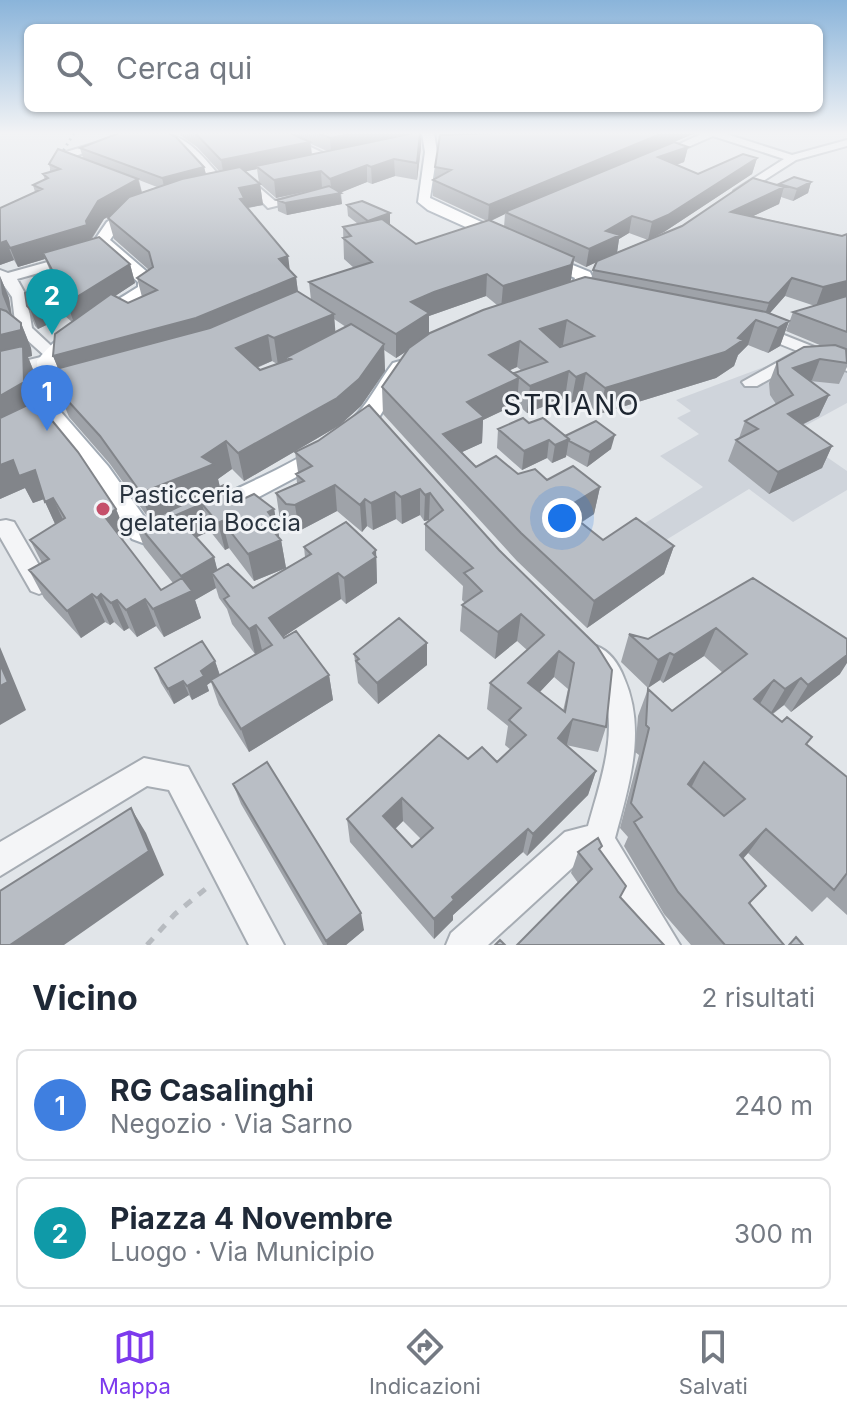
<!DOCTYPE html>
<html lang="it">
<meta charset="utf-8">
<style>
:root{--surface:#fff;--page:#f2f2f3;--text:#1f2937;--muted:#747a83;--line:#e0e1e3;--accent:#7c3aed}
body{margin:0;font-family:Inter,sans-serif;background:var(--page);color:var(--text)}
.you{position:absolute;left:562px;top:518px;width:28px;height:28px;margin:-20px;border:6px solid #fff;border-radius:50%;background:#1a73e8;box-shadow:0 0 0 12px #1a73e833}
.badge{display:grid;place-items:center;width:52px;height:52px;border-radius:50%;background:var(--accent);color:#fff;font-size:26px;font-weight:700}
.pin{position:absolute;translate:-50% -66px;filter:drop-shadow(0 2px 4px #0008)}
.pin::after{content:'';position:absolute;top:42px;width:28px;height:24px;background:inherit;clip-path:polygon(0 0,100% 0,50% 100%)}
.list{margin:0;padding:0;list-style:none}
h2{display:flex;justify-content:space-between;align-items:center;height:104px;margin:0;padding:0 32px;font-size:34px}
h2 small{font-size:26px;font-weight:400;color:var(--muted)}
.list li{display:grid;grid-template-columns:52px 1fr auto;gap:24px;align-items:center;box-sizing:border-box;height:112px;margin:0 16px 16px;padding:0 16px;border:2px solid var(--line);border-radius:12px}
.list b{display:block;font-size:30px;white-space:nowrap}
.list p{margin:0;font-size:26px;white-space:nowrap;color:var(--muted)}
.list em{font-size:26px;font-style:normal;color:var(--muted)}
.icon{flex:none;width:44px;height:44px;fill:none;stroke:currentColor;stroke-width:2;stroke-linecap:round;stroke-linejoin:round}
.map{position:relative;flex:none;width:847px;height:945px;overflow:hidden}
.search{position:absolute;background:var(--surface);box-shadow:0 2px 6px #0004;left:24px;right:24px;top:24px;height:88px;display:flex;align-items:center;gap:20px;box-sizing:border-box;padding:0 28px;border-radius:12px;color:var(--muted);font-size:30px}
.sheet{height:360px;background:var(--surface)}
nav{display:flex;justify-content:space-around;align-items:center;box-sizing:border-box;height:112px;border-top:2px solid var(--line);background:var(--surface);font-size:22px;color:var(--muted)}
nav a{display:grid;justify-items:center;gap:4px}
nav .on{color:var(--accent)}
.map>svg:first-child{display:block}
.built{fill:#cfd4db}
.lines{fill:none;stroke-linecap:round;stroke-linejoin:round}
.minor-casing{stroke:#a6acb3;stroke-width:4}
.major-casing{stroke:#a1aab4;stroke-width:4}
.path{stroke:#b7bbc0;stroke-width:5;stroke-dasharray:9 9;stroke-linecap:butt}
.minor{fill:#f4f5f7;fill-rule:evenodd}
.major{fill:#fff;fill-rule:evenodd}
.rail{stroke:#7c8691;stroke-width:3;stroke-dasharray:2 4;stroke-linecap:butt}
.wall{fill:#9fa3a9;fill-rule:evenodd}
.shaded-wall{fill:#82858a}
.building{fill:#b9bec5;stroke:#82858a;stroke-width:2;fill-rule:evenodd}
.poi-dot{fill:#c54f6a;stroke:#f1f3f6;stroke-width:3}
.labels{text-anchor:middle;stroke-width:6;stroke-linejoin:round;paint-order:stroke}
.poi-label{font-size:24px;fill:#2a343f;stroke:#f1f3f6;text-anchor:start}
.quarter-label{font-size:28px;letter-spacing:2px;fill:#1d2530;stroke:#f1f3f6}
</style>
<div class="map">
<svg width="847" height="945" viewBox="0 0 847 945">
<rect width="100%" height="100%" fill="#e1e5e9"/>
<!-- built -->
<path class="built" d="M 783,360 L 829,366 L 847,372 L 847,403 L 792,433 L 847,471 L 847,490 L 793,522 L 749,489 L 648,551 L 626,535 L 703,487 L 660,456 L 699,434 L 677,418 L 691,411 L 676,400 Z"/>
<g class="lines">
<!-- minor casing -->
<g class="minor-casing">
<path id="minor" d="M 129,133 L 145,133 L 75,156 L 74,158 L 88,164 L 88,168 L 63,160 L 66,152 Z
M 158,133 C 188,133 205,160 224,181 L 224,185 L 216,185 L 180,146 Z
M 267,133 L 281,133 L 336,159 L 327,161 Z
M 703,133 L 723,133 L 792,155 L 847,140 L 847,146 L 796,160 L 738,197 L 734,195 L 734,191 L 784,159 L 713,136 L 663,158 L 654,156 Z
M 246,176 L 275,201 L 303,194 L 309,198 L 268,208 L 240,179 Z
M 73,255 L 80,259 L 78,262 L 17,279 L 27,297 L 32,328 L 61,355 L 53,365 L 0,377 L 0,367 L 45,356 L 16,330 L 12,297 L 0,280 L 0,270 L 8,273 Z
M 759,325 L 847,360 L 847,371 L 753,333 L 751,330 Z
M 796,352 L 802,353 L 802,361 L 757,386 L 745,386 L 742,382 Z
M 6,520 L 14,522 L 47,579 L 51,585 L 47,591 L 39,594 L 31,591 L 0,537 L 0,521 Z
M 596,646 C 610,651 619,665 624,678 C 647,730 629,785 615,838 L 680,945 L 641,945 L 591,857 L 583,858 L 488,945 L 446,945 L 451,933 L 565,832 L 588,826 C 599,786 617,738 605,695 C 601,681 590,671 583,657 L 587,649 Z
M 144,758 L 188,767 L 284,945 L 249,945 L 169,790 L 147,786 L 0,876 L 0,842 Z"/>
</g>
<!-- major casing -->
<g class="major-casing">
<path id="major" d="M 422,133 L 434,133 L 437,152 L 430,198 L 509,235 L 509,241 L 497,241 L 428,210 L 418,202 L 425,152 Z
M 132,206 L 144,209 L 118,228 L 110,240 L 153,277 L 156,289 L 74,344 L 57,362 L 61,412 L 108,466 L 150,525 L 173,526 L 177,533 L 173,540 L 151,546 L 132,539 L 92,478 L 39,413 L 37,361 C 62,328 104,309 138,287 L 138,282 L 94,241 L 107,222 Z
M 543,253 L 590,272 L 592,276 L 583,297 L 555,301 L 555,293 L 570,290 L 575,278 L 537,261 L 537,255 Z
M 400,361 L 410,367 L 378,419 L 360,436 L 319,465 L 217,519 L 199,519 L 195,513 L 199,507 C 251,480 318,457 358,413 C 371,399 381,378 393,363 Z"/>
</g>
<!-- path -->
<path class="path" d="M 147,945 L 175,914 L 209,886"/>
<!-- minor -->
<use href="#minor" class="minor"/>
<!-- major -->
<use href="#major" class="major"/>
<!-- rail -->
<path class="rail" d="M 51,171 L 74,133"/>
</g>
<!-- wall -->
<path class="wall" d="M 119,133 L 168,133 L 176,137 L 204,167 L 206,174 L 219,171 L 197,147 L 177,133 L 407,133 L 403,136 L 421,133 L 421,148 L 417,180 L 395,176 L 372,184 L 367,182 L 341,192 L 342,204 L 287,215 L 278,211 L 277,200 L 320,189 L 276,198 L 259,183 L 257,169 L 245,171 L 260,184 L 263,205 L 248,208 L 288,256 L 289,270 L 296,277 L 298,292 L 311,300 L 309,282 L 354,268 L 344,259 L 343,227 L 358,224 L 348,216 L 347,205 L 362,201 L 390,213 L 390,225 L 416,244 L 487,221 L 433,196 L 433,180 L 435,179 L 435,167 L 440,135 L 461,133 L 695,133 L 672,143 L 674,142 L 688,147 L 684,162 L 677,165 L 698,174 L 743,154 L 757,158 L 752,174 L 664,232 L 648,240 L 629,233 L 619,239 L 617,252 L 682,226 L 753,178 L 778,185 L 779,184 L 794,177 L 811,182 L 808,193 L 793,201 L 781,197 L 779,204 L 753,216 L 842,236 L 847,234 L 847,367 L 839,384 L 810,381 L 829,395 L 819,416 L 802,425 L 832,446 L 822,468 L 769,494 L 728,461 L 736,440 L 739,438 L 745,421 L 776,404 L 770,395 L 769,383 L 777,362 L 804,347 L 822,346 L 786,331 L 793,312 L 815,306 L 785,296 L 770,313 L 789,321 L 780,346 L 768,353 L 748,345 L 738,355 L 734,366 L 716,378 L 599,414 L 581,399 L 571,403 L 565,398 L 527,413 L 517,404 L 483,420 L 482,443 L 462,452 L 476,467 L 496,456 L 518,474 L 535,469 L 547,480 L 573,466 L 600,487 L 594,514 L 581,523 L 603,540 L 636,518 L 674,546 L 664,574 L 587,628 L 517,561 L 383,414 L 382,387 L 407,351 L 396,358 L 384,350 L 385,371 L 361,406 L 340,425 L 244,481 L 232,469 L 218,479 L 220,487 L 224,485 L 239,501 L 254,494 L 274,509 L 279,536 L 278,537 L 281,540 L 286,568 L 254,581 L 229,548 L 225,550 L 210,531 L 196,537 L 214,557 L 217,570 L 228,564 L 253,588 L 305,557 L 304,547 L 346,522 L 376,550 L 377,583 L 346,604 L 341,599 L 336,601 L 283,637 L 296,631 L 329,675 L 333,700 L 249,752 L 219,705 L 211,682 L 207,685 L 209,691 L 192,700 L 189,695 L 174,704 L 161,683 L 155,668 L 202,641 L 215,661 L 220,675 L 255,654 L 232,624 L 227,609 L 219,598 L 216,588 L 195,600 L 201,618 L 164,637 L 156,626 L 137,637 L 129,628 L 124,631 L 114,622 L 110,625 L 105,622 L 81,638 L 44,598 L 29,570 L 42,563 L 30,540 L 55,524 L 44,499 L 33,503 L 25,488 L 0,499 L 0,276 L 9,298 L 12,315 L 21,323 L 31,348 L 32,356 L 28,357 L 34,372 L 36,401 L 78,452 L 116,509 L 127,536 L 122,540 L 161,590 L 173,583 L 144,547 L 134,520 L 149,519 L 110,464 L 69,417 L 58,390 L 52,370 L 58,368 L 53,356 L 55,334 L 72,322 L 65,316 L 38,329 L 35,326 L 27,306 L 25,293 L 56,284 L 45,259 L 18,267 L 14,260 L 0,265 L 0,208 L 35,192 L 33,185 L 45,180 L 43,174 L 51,172 L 49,164 L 58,149 L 83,158 L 80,148 ZM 311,144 L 327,151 L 312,155 ZM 139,180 L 157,187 L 142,192 ZM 505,214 L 504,227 L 491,221 ZM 110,216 L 108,218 L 114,239 L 149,270 L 137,278 L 142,297 L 128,303 L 115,296 L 135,283 L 130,264 L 99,237 L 92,239 L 104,219 ZM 574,261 L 586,267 L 596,262 L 593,270 L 592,278 L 585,277 L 570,281 ZM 486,296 L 497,305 L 483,310 L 429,333 L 429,316 ZM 334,319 L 346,327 L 335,332 ZM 272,361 L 277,364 L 260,370 L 257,368 ZM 517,367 L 522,371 L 514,374 L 509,370 Z
M 369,405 L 499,550 L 597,646 L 606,727 L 598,752 L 566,745 L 596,771 L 588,795 L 527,856 L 523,852 L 453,915 L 453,920 L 434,939 L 350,842 L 347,819 L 468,759 L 497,762 L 511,750 L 505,745 L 508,726 L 487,709 L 490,683 L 527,650 L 517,641 L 495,659 L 460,631 L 462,605 L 465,603 L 462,600 L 463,586 L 425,550 L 425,524 L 429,520 L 424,521 L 420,515 L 402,524 L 396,519 L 373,530 L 367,526 L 362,532 L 337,511 L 299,531 L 291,531 L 280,520 L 276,493 L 297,483 L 296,474 L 298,472 L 295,452 L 318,441 ZM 554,677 L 568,689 L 563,711 L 539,692 ZM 403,821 L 421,839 L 412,847 L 395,829 Z
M 529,423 L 565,436 L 611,449 L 587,467 L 566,455 L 566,457 L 552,463 L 547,458 L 522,470 L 497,448 L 498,429 Z
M 753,578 L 840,674 L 791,712 L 784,705 L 773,714 L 807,745 L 847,777 L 847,915 L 827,897 L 812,912 L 748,853 L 743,859 L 751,905 L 784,945 L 691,945 L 664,914 L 624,846 L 628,837 L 620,828 L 639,755 L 635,752 L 638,716 L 648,689 L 672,711 L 723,673 L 704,656 L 663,683 L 660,680 L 648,688 L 621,662 L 629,634 L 648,639 Z
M 354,654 L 427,665 L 378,704 L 358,683 Z
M 233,784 L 364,930 L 346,945 L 323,945 L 241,804 Z
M 600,850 L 626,886 L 578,883 L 571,873 L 578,852 Z"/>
<!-- shaded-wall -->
<path class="shaded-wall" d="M 356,133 L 407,133 L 407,134 L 392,140 L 331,153 L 330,138 Z
M 421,133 L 421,148 L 417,180 L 417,163 Z
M 663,133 L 695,133 L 508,213 L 505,212 L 505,214 L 488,222 L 489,205 Z
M 310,142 L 312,157 L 256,166 L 257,169 L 224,176 L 221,160 Z
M 688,147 L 684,162 L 655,172 L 658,157 Z
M 757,158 L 752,174 L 664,232 L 648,240 L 652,222 Z
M 394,159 L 395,176 L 372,184 L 371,167 Z
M 367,165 L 367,182 L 340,193 L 342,204 L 287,215 L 285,203 L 332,194 L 330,179 Z
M 204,167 L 207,179 L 165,190 L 162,178 Z
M 321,171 L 322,188 L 276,198 L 274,180 Z
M 138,179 L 143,197 L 104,219 L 91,239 L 43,253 L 45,259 L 18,267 L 10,248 L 86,221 L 98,201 Z
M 811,182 L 808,193 L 793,201 L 797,189 Z
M 260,184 L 263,205 L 246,208 L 244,220 L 239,188 Z
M 784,187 L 779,204 L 726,229 L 731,212 Z
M 390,213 L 390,224 L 368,221 Z
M 632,216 L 629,233 L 619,239 L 617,253 L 586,267 L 589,249 L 606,231 Z
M 6,241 L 14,260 L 0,265 L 0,243 Z
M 288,256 L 291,279 L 279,259 Z
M 574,257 L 571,280 L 568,288 L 501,309 L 503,286 Z
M 130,264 L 135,283 L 74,323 L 67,303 Z
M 487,274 L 486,296 L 429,316 L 429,337 L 396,358 L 396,334 L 411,302 L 434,292 Z
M 0,276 L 9,298 L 12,319 L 2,294 Z
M 296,277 L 299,300 L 63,380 L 53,356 Z
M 792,278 L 785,296 L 762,322 L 769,303 Z
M 847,281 L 847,298 L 816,306 L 823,287 Z
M 58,296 L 65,316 L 38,329 L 30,309 Z
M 334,314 L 336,339 L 287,357 L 287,360 L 278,365 L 274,338 Z
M 567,320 L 563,345 L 537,355 L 540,329 Z
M 756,320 L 748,345 L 738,355 L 734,366 L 716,378 L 599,414 L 605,388 L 738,338 Z
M 789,321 L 780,346 L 768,353 L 778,328 Z
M 21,323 L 31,348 L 32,356 L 28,357 L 34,372 L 36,408 L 0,430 L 0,335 Z
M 268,335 L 272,361 L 241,374 L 236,348 Z
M 520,341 L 517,367 L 488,381 L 489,355 Z
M 384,344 L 385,371 L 361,406 L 340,425 L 244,481 L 238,453 Z
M 820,359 L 812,380 L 788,388 L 793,368 Z
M 569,371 L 565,398 L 527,413 L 530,386 Z
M 586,373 L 581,399 L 571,403 L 576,377 Z
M 519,378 L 517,404 L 483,420 L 482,443 L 449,458 L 443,434 L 467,402 Z
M 829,395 L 819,416 L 779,436 L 788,414 Z
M 615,435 L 611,449 L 587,467 L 590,452 Z
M 569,439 L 566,457 L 552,463 L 555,445 Z
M 549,440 L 547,458 L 522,470 L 524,451 Z
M 226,441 L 232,469 L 218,479 L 221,492 L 151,522 L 141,493 Z
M 832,446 L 822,468 L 769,494 L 778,472 Z
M 13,460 L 35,470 L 47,498 L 33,503 L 25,488 L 0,499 L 0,465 Z
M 335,485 L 337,511 L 299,531 L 295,505 Z
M 600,487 L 594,514 L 559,536 L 564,509 Z
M 420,489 L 420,515 L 402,524 L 401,497 Z
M 395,492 L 396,519 L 373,530 L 371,503 Z
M 430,493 L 429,520 L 424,521 L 425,495 Z
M 53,498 L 66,526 L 58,530 L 45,502 Z
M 365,499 L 367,526 L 362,532 L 360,505 Z
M 202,504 L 210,531 L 185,543 L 176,515 Z
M 116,509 L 127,536 L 116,545 L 105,517 Z
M 274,509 L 279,536 L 277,537 L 281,540 L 286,568 L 254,581 L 248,554 L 266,523 L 268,512 Z
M 222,521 L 229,548 L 225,550 L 218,523 Z
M 674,546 L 664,574 L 587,628 L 594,601 Z
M 376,550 L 377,583 L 346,604 L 344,578 Z
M 214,557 L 221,584 L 212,573 L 216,588 L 195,600 L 201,618 L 164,637 L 153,609 L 187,593 L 181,576 Z
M 338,573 L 341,599 L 274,643 L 269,618 Z
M 92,594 L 105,622 L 81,638 L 67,611 Z
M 101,594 L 114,622 L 110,625 L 97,598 Z
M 145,599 L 156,626 L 137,637 L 126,610 Z
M 117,600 L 129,628 L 124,631 L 111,603 Z
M 521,614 L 517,641 L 495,659 L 498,632 Z
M 256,625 L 262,650 L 255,654 L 249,629 Z
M 716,628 L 704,656 L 663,683 L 674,655 Z
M 427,643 L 427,665 L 378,704 L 377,683 Z
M 0,647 L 26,710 L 0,725 Z
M 559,651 L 554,677 L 524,709 L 528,683 Z
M 670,653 L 660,680 L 648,688 L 658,660 Z
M 847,655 L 847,663 L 840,674 L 791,712 L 808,685 Z
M 215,661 L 220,676 L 207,685 L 209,691 L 192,700 L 187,686 L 201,671 Z
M 329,675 L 333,700 L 249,752 L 241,729 Z
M 801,678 L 784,705 L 769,716 L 785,689 Z
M 774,680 L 758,707 L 754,699 Z
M 183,681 L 189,695 L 174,704 L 168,689 Z
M 573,719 L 567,744 L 553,762 L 558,738 Z
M 704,762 L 691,788 L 688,784 Z
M 596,771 L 588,795 L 527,856 L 533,834 Z
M 402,798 L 403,821 L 385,839 L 383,816 Z
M 131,808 L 146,833 L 164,875 L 64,945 L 10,945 Z
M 528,829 L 523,852 L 453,915 L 453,920 L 434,939 L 434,919 L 452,897 Z
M 766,829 L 748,853 L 723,879 L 740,855 Z
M 361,913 L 364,930 L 346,945 L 327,945 L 326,941 Z"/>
<!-- building -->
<path class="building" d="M 119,133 L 168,133 L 176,137 L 204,167 L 162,178 L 80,148 Z
M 195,133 L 290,133 L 310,142 L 221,160 Z
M 318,133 L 356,133 L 330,138 Z
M 414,133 L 420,133 L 417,163 L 394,159 L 371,167 L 367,165 L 330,179 L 321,171 L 274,180 L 256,166 Z
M 505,133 L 663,133 L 489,205 L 433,180 L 451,170 L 435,167 L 440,135 Z
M 674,142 L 688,147 L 658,157 L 698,174 L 743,154 L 757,158 L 668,215 L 652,222 L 632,216 L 606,231 L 620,235 L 589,249 L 505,212 Z
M 58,149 L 138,179 L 98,201 L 86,221 L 87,225 L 10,248 L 6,241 L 0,243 L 0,208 L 42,189 L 33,185 L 48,178 L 43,174 L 60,169 L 49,164 Z
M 240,167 L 260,184 L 239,188 L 244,198 L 240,199 L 288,256 L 279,259 L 296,277 L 196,318 L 53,356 L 55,334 L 111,294 L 128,303 L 157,290 L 137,278 L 153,267 L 149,252 L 108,218 L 129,197 L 182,179 Z
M 794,177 L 811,182 L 797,189 L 779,184 Z
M 753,178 L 784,187 L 731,212 L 842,236 L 847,234 L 847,281 L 823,287 L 792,278 L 769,303 L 593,270 L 597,261 L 682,226 Z
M 329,186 L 341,193 L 285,203 L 277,200 Z
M 362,201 L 390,213 L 368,221 L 347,205 Z
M 382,219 L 416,244 L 489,220 L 574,257 L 571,265 L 503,286 L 487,274 L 434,292 L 411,302 L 429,313 L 396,334 L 309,282 L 372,262 L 343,238 L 351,236 L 343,227 Z
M 99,237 L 130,264 L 67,303 L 58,296 L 30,309 L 27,306 L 25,293 L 59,283 L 43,253 Z
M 585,277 L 766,312 L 789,321 L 778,328 L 756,320 L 738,338 L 743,340 L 725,352 L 605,388 L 586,373 L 576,377 L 569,371 L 530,386 L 514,373 L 547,362 L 520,341 L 489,355 L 519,378 L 467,402 L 484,417 L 443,434 L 476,467 L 496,456 L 518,474 L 535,469 L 547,480 L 573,466 L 600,487 L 564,509 L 603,540 L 636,518 L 674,546 L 594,601 L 521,533 L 382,387 L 409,348 L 430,333 L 483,310 ZM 567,320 L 594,336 L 560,347 L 540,329 Z
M 297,291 L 334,314 L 274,338 L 268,335 L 236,348 L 260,370 L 291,359 L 287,357 L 351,324 L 384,344 L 359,379 L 337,398 L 238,453 L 226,441 L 202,457 L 214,464 L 141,493 L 100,436 L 58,390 L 52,370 L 210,328 Z
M 847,296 L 847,332 L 793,312 Z
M 0,309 L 6,311 L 21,323 L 21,330 L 0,335 Z
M 835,345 L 846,349 L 847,363 L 820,359 L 793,368 L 829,395 L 788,414 L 832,446 L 778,472 L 736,440 L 758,429 L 745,421 L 793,395 L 778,374 L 777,362 L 804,347 Z
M 23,346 L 24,382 L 0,396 L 0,351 Z
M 36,401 L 78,452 L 116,509 L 105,517 L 161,590 L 182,578 L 192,591 L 153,609 L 145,599 L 126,610 L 117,600 L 111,603 L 101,594 L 97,598 L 92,594 L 67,611 L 29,570 L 49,559 L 30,540 L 65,518 L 53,498 L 45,502 L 35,470 L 19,476 L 13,460 L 0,465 L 0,418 Z
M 369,405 L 499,550 L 597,646 L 612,670 L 606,727 L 573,719 L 558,738 L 596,771 L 533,834 L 528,829 L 452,897 L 454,900 L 434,919 L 347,819 L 439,735 L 468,759 L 482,747 L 497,762 L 526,735 L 509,720 L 521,708 L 490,683 L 544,635 L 521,614 L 498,632 L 462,605 L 482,591 L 464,573 L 473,568 L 425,524 L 443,510 L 430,493 L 425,495 L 420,489 L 401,497 L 395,492 L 371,503 L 365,499 L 360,505 L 335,485 L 295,505 L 286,504 L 276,493 L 304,481 L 296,474 L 312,466 L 295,452 L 318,441 ZM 559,651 L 574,663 L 565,712 L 528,683 ZM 402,798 L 433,828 L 412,847 L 383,816 Z
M 523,418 L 529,423 L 543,418 L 569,439 L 555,445 L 549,440 L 524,451 L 498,429 Z
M 596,421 L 615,435 L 590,452 L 569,441 L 569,439 L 565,436 Z
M 224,485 L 239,501 L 254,494 L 274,509 L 268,512 L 274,520 L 266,523 L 281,540 L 248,554 L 222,521 L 218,523 L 202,504 L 176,515 L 214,557 L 181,576 L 134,520 L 155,518 Z
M 346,522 L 376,550 L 373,553 L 376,557 L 344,578 L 338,573 L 333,576 L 269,618 L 284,638 L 296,631 L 329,675 L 241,729 L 211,680 L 272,645 L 256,625 L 249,629 L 230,607 L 224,599 L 229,596 L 212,573 L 228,564 L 253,588 L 311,554 L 304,547 Z
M 753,578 L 847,639 L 847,655 L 808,685 L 801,678 L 785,689 L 774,680 L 754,699 L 782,722 L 787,717 L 812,737 L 806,744 L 847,777 L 847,873 L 834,890 L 766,829 L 740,855 L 766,886 L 749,903 L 784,945 L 725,945 L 678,892 L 634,822 L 642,817 L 631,803 L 649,728 L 646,725 L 648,689 L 672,711 L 747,654 L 716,628 L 674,655 L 670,653 L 658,660 L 629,634 L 648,639 ZM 704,762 L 745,799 L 724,816 L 688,784 Z
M 399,618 L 427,643 L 377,683 L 356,661 L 359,659 L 354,654 Z
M 202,641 L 215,661 L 201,671 L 204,676 L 187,686 L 183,681 L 168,689 L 155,668 Z
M 0,664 L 8,682 L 0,686 Z
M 267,762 L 361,913 L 326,941 L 233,784 Z
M 131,808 L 149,851 L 10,945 L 0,945 L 0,891 Z
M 598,838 L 602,846 L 599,849 L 626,886 L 620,897 L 664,945 L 517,945 L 592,869 L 578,852 Z
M 796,937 L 803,945 L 789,945 Z
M 500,940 L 505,945 L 495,945 Z"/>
<!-- sky -->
<linearGradient id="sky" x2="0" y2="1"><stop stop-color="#8ab4da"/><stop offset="0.5" stop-color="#f2f3f5"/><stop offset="1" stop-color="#f2f3f5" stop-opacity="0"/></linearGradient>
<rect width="847" height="266" fill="url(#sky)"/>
<!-- markers -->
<circle class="poi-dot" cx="103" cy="509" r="8"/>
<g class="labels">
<!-- poi labels -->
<g class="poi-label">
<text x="119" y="503">Pasticceria<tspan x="119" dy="28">gelateria Boccia</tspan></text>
</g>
<!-- quarter labels -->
<g class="quarter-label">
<text x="572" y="415">STRIANO</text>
</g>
</g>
</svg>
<div class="you"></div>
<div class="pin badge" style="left:47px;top:431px;background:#3f7fe0">1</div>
<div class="pin badge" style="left:52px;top:335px;background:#0f9aa8">2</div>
<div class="search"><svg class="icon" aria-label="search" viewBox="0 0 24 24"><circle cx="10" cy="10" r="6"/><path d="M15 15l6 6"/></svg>Cerca qui</div>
</div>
<section class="sheet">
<h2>Vicino<small>2 risultati</small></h2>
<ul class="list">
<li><span class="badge" style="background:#3f7fe0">1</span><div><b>RG Casalinghi</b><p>Negozio · Via Sarno</p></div><em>240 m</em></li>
<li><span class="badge" style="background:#0f9aa8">2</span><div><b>Piazza 4 Novembre</b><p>Luogo · Via Municipio</p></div><em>300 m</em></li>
</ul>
</section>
<nav>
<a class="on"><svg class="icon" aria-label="map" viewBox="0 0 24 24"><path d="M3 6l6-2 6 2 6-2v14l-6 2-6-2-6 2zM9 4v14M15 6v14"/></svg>Mappa</a>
<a><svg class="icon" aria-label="directions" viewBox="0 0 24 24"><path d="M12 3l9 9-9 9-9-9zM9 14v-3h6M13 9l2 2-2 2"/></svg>Indicazioni</a>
<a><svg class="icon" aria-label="saved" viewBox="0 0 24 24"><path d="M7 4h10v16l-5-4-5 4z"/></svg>Salvati</a>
</nav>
